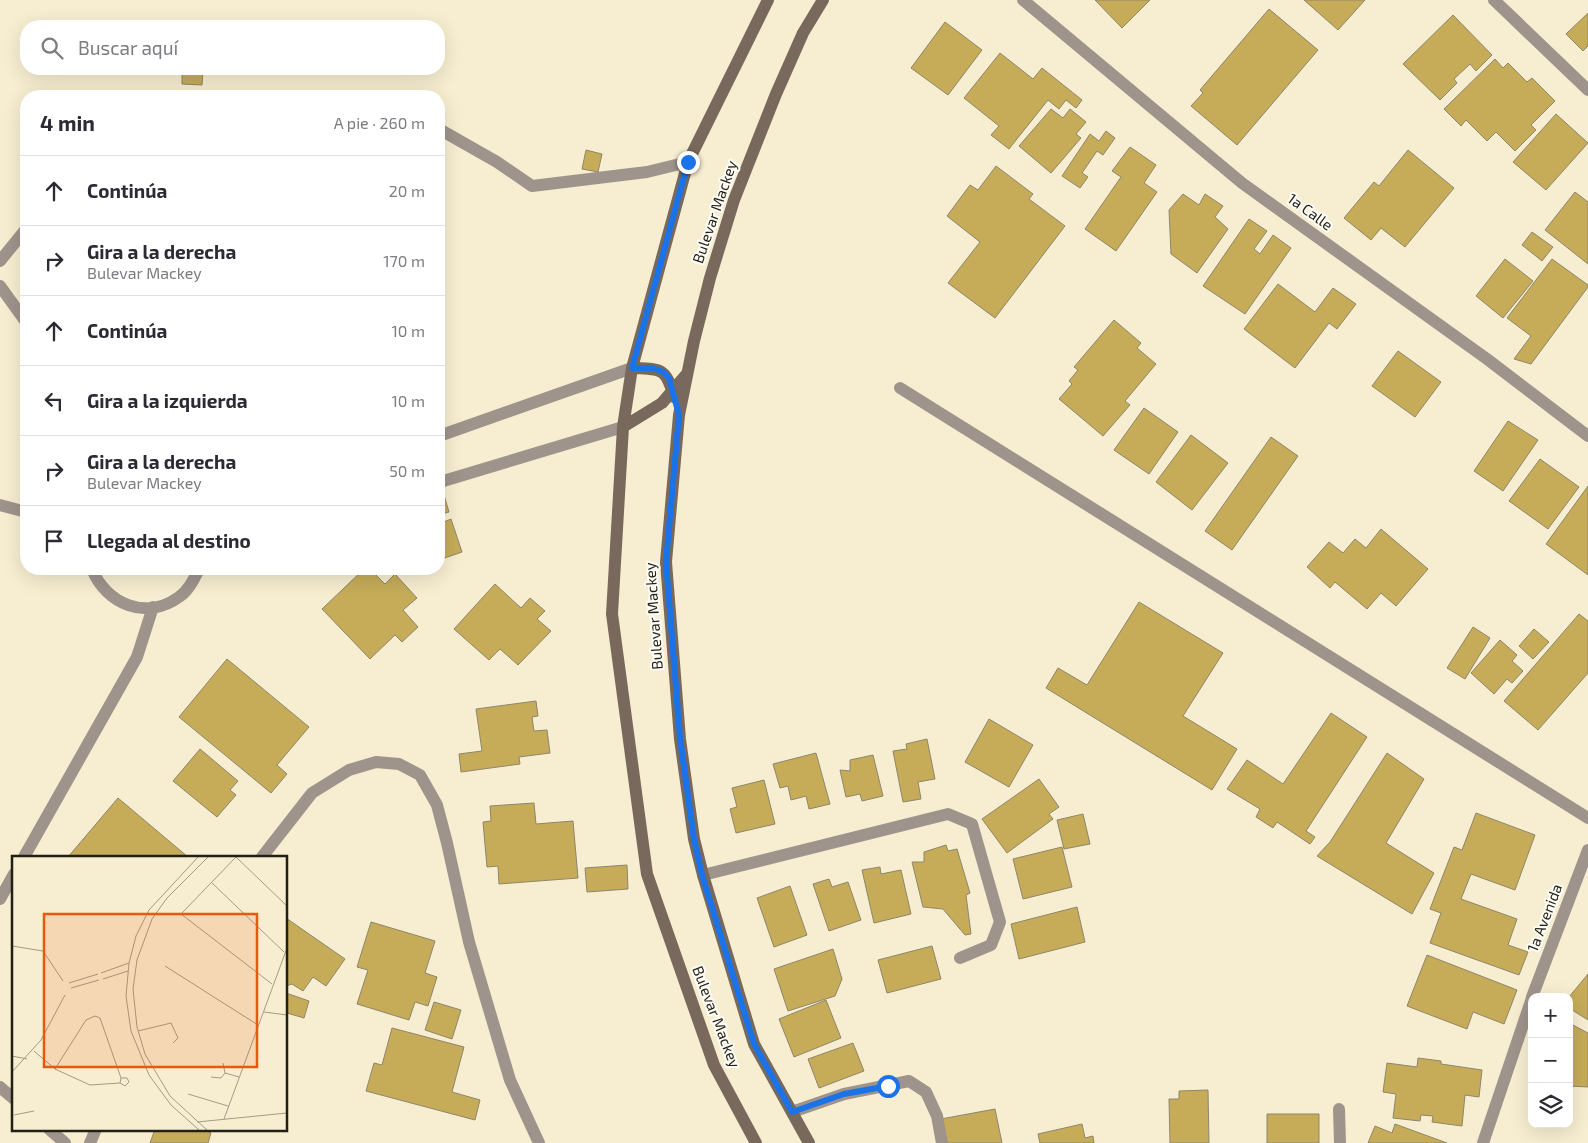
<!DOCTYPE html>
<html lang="es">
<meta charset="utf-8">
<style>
:root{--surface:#fff;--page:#f7f7f7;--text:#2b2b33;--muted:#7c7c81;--line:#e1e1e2}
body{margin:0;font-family:"Exo 2",sans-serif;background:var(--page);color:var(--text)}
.controls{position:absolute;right:15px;bottom:15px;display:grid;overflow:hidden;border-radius:10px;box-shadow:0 5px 20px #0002}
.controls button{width:45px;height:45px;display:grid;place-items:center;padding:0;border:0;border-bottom:1px solid var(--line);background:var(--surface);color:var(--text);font:25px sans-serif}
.stop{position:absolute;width:15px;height:15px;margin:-11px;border:4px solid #1a73e8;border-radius:50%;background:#fff}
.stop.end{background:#1a73e8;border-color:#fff;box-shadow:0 1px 5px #0008}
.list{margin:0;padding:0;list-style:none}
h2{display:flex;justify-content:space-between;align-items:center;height:65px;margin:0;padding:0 20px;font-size:21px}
h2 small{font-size:16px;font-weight:400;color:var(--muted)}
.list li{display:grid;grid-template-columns:32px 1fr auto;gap:15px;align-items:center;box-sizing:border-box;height:70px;padding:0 20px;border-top:1px solid var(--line)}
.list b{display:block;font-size:19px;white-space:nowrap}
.list p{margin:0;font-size:16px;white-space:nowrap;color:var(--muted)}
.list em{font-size:16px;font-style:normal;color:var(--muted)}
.icon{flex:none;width:28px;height:28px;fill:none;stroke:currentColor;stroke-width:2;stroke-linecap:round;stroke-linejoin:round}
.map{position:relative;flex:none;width:1588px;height:1143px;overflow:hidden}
.search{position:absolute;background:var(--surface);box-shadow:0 5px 20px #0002;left:20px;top:20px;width:425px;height:55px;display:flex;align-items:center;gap:12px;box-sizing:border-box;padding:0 18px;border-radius:20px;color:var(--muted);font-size:19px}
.panel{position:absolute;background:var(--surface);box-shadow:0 5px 20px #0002;left:20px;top:90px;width:425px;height:485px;border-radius:20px}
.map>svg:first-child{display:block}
.building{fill:#c6ac58;stroke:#8e866b}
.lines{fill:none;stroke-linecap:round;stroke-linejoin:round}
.service{stroke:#9f948c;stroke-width:12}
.minor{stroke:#9f948c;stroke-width:12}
.secondary{stroke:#79695d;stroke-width:12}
.route{stroke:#1a73e8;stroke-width:6}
.labels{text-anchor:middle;stroke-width:4;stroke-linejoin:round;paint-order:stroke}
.street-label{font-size:15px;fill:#221f14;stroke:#fdfcf6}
.inset-road{fill:none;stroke:#a29b85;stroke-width:1}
.view{fill:#e8590c;fill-opacity:0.15;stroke:#e8590c;stroke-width:2.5}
.inset-edge{fill:none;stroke:#221f14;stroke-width:2.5}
</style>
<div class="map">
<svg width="1588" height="1143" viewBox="0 0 1588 1143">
<rect width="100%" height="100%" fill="#f7eed1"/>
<!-- building -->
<path class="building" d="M 1095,0 L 1150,0 L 1122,28 Z
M 1304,0 L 1365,0 L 1338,30 Z
M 1269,9 L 1318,50 L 1237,145 L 1191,106 L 1203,93 L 1200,90 Z
M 1588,13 L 1588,46 L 1583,51 L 1566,34 Z
M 1453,15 L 1492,55 L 1476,71 L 1470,64 L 1454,79 L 1457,83 L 1440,100 L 1403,64 Z
M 945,22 L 982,50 L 948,95 L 911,68 Z
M 1000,53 L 1033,79 L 1042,68 L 1082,100 L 1076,108 L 1066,100 L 1059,109 L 1048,100 L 1009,149 L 991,135 L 999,126 L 964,98 Z
M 1495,59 L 1503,68 L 1508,63 L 1527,82 L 1532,78 L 1555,101 L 1531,125 L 1536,130 L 1515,151 L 1496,132 L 1487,141 L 1466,120 L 1461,126 L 1444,109 Z
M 182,69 L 203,69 L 202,85 L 182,84 Z
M 1051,109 L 1063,118 L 1070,109 L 1086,122 L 1076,134 L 1081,138 L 1051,173 L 1019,146 Z
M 1556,114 L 1588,143 L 1546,190 L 1513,162 Z
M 1106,131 L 1115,138 L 1103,155 L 1097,151 L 1082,173 L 1088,177 L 1080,188 L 1062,176 L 1090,134 L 1099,141 Z
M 1130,147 L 1156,165 L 1144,183 L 1157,192 L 1116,251 L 1085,229 L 1121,177 L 1112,171 Z
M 586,150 L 602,154 L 598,172 L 582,169 Z
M 1408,150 L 1454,188 L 1405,247 L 1381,228 L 1371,240 L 1344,218 L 1374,182 L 1379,186 Z
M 996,166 L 1033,194 L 1029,199 L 1065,226 L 995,318 L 948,283 L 980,242 L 947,216 L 970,185 L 978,190 Z
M 1575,192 L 1588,202 L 1588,264 L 1545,230 Z
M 1183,194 L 1199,205 L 1205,194 L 1223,206 L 1215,217 L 1228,229 L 1197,273 L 1171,254 L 1169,210 Z
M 1249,219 L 1267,231 L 1254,249 L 1260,254 L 1273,235 L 1291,248 L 1245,314 L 1203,286 Z
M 1532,232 L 1553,247 L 1542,261 L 1522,245 Z
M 1505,259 L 1533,281 L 1503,318 L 1476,296 Z
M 1552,259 L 1588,285 L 1588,287 L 1531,364 L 1514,359 L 1531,336 L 1507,318 Z
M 1278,284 L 1315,312 L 1333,288 L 1356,304 L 1337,329 L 1329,323 L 1295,368 L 1244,329 Z
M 1114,320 L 1141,343 L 1137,348 L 1156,364 L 1125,401 L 1130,405 L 1103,436 L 1059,399 L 1072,384 L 1069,381 L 1078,370 L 1074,367 Z
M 1398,351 L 1441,382 L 1415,417 L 1372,386 Z
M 1144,408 L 1178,432 L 1149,474 L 1114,450 Z
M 1508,421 L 1538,440 L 1503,491 L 1474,471 Z
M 1191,435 L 1228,463 L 1192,510 L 1156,482 Z
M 1271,437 L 1298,456 L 1232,550 L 1205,531 Z
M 1540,459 L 1579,487 L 1548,529 L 1509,501 Z
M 439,478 L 449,512 L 439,515 Z
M 1588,486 L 1588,575 L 1546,544 Z
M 451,519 L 462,552 L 439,560 L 439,524 Z
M 1381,529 L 1428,569 L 1396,606 L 1381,593 L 1367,609 L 1335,582 L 1330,588 L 1307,567 L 1329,542 L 1343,553 L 1355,539 L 1366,548 Z
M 364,569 L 370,569 L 385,584 L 395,574 L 417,598 L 403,610 L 418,627 L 402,642 L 395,635 L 370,659 L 322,609 Z
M 495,584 L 521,608 L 530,598 L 545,611 L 537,619 L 551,631 L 518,665 L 500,649 L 489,660 L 454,629 Z
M 1139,602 L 1223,653 L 1183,716 L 1237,749 L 1212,790 L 1046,688 L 1058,668 L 1087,685 Z
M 1579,614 L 1588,621 L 1588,673 L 1538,730 L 1504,701 Z
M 1473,627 L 1490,638 L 1465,679 L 1447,668 Z
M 1534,629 L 1549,642 L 1533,659 L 1519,646 Z
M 1500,640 L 1517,655 L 1512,661 L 1523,671 L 1512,683 L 1507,679 L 1494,694 L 1471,673 Z
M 227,659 L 309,727 L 277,765 L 287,774 L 271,793 L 179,717 Z
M 536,701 L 538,716 L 532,717 L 534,731 L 547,730 L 550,753 L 519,757 L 520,764 L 461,772 L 459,754 L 482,751 L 476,709 Z
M 1331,713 L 1367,737 L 1306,831 L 1315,837 L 1310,844 L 1277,822 L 1273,828 L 1256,817 L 1260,809 L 1227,789 L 1247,760 L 1283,784 Z
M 989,719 L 1033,745 L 1009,787 L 965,762 Z
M 927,739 L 935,779 L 918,782 L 921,799 L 903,802 L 893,751 L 907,749 L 906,744 Z
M 200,749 L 238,781 L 230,790 L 236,795 L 217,817 L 173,781 Z
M 816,753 L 830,804 L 809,809 L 806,796 L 791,800 L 788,786 L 780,788 L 773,764 Z
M 1387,753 L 1424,779 L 1386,843 L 1434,873 L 1412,914 L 1317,856 L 1330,842 Z
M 873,755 L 883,796 L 862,801 L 860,794 L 846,797 L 840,770 L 850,771 L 850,760 Z
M 1039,779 L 1059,807 L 1049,814 L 1053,819 L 1007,853 L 982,819 Z
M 764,780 L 775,824 L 736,833 L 730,809 L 737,807 L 732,788 Z
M 118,798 L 188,857 L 68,857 Z
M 534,803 L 536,824 L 573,821 L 578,878 L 499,884 L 498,866 L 487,867 L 483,822 L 491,821 L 490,806 Z
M 1476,813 L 1535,835 L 1515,890 L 1471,874 L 1461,899 L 1517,919 L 1508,945 L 1528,952 L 1519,975 L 1430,943 L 1441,913 L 1430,909 L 1454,847 L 1462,850 Z
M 1083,814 L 1090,844 L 1064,849 L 1057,820 Z
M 946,845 L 948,851 L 957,849 L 970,893 L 966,895 L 971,934 L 965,935 L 943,909 L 923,907 L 912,862 L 924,862 L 924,852 Z
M 1062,847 L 1072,887 L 1023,899 L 1013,859 Z
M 627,865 L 628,889 L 587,892 L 585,868 Z
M 880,867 L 881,874 L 901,870 L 911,914 L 874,923 L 862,870 Z
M 829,879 L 832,887 L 848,882 L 861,920 L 829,931 L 813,884 Z
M 790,886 L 807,935 L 774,947 L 757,898 Z
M 1077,907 L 1085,942 L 1019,959 L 1011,924 Z
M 286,918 L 345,959 L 326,986 L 313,977 L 303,991 L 292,984 L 286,986 Z
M 371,922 L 435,941 L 425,973 L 437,977 L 428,1006 L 415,1002 L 409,1020 L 357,1004 L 368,970 L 357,967 Z
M 932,946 L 941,979 L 887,993 L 878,960 Z
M 833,949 L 842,979 L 835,996 L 788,1011 L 774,969 Z
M 1427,955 L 1517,990 L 1504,1024 L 1473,1012 L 1467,1029 L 1407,1006 Z
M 1588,974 L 1588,1020 L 1569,1008 L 1569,997 Z
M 286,993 L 309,1001 L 304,1018 L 287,1013 L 286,1015 Z
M 826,1000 L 841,1038 L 794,1057 L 779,1019 Z
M 434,1002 L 461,1010 L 452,1039 L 425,1030 Z
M 1569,1023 L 1588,1033 L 1588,1087 L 1569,1086 Z
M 392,1028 L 464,1047 L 452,1092 L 480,1100 L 475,1120 L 366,1091 L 374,1063 L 382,1065 Z
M 853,1043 L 864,1071 L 819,1088 L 808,1059 Z
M 1418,1058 L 1441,1061 L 1441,1064 L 1482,1070 L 1479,1097 L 1465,1095 L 1462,1126 L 1432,1122 L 1433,1116 L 1421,1115 L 1420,1121 L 1393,1118 L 1396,1094 L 1383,1092 L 1387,1063 L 1417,1067 Z
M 1208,1090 L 1209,1143 L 1170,1143 L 1169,1099 L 1179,1099 L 1179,1091 Z
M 995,1109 L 1002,1143 L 946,1143 L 941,1119 Z
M 1267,1114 L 1319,1114 L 1319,1143 L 1267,1143 Z
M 1082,1124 L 1085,1138 L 1093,1136 L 1094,1143 L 1040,1143 L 1038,1134 Z
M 1395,1124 L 1447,1143 L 1368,1143 L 1375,1126 L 1392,1133 Z
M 147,1129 L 202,1129 L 211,1133 L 208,1143 L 150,1143 L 154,1132 Z"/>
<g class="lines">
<!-- service -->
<path class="service" d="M 439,129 L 497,162 L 532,186 L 647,172 L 688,162
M 0,261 L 26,229
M 0,505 L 26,512
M 792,1112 L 844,1094 L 909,1081 L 926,1092 L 937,1116 L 942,1143"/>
<!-- minor -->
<path class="minor" d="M 1023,0 L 1242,183 L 1487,359 L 1588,436
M 1494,0 L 1588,90
M 0,286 L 26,322
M 900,388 L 1588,818
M 439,436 L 632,368
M 440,482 L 623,427
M 92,569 C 106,604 146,621 179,597 C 189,590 194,579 199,569
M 24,857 L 137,657 L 153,607
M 262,857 L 312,793 L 349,770 L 376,762 L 399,764 L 420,775 L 437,805 L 447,843 L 469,942 L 510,1080 L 539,1143
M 703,875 L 948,814 L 972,824 L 1000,922 L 991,945 L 960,958
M 0,899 L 14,874
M 1532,997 L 1588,850
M 0,1087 L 14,1099
M 1339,1109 L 1340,1143
M 49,1129 L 65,1143
M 90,1143 L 96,1129
M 1483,1143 L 1532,998"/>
<!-- secondary -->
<path class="secondary" d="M 632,368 C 662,369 666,368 674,397
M 623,427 L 662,403 L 686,375
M 756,1143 L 714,1065 L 647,874 L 612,614 L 623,427 L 632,368 L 688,162 L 768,0
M 809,1143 L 754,1044 L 703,875 L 694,839 L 680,739 L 666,562 L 679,415 L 694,341 L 710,278 L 734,200 L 776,94 L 803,33 L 823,0"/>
</g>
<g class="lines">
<!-- route -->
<path class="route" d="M 688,162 L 632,368 L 652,368 L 663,372 L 669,378 L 679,415 L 666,562 L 680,738 L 694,840 L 702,875 L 754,1044 L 792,1112 L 844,1094 L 888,1086"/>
</g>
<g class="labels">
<!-- street labels -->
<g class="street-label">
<text transform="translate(715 212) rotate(-71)" y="5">Bulevar Mackey</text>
<text transform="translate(1310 212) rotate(36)" y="5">1a Calle</text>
<text transform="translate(654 616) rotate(-94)" y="5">Bulevar Mackey</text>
<text transform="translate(1545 918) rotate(-69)" y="5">1a Avenida</text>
<text transform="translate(716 1017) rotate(69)" y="5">Bulevar Mackey</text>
</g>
</g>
<!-- overview -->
<g transform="translate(12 856)">
<rect width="275" height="275" fill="#f7eed1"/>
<path class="inset-road" d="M 186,1 L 137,54 L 124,80 L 117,107 L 114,140 L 119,175 L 137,219 L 159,249 L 187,274M 224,1 L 169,58 L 260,128M 224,1 L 275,50M 199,26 L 272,96M 0,90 L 31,95 L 51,125M 153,110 L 246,169M 89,117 L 117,107M 91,123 L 116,115M 57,127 L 86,118M 59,132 L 87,124M 252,156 L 275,159M 126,175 L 159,167 L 166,182 L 161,187M 22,195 L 43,213 L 78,229 L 108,227 L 109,222 L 88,162 L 83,160 L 74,164 L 43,213M 0,200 L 15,203M 211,207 L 213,217 L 227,221M 0,216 L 29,184 L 53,139M 199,221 L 209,222 L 213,217M 108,227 L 113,230 L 117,226 L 115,222 L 109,222M 176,238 L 216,250M 0,255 L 0,274M 2,259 L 22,255M 212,263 L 275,92M 185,266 L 275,257M 195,274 L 158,240 L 133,198 L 125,171 L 121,133 L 125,104 L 140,63 L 155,42 L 196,1"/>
<path class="view" d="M 32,58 L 245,58 L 245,211 L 32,211 Z"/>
<rect width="275" height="275" class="inset-edge"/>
</g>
</svg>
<div class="controls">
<button>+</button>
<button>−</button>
<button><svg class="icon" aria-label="layers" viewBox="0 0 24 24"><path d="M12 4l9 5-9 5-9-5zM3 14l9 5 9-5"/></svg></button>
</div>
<div class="stop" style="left:888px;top:1086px"></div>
<div class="stop end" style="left:688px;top:162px"></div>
<div class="search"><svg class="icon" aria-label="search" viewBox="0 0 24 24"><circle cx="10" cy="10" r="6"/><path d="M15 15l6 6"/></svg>Buscar aquí</div>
<section class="panel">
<h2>4 min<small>A pie · 260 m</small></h2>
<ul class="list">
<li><svg class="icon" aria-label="ahead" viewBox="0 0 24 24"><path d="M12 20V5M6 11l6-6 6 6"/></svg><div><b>Continúa</b></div><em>20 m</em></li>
<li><svg class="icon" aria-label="right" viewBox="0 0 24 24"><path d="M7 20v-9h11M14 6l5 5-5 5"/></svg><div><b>Gira a la derecha</b><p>Bulevar Mackey</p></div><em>170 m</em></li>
<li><svg class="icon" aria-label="ahead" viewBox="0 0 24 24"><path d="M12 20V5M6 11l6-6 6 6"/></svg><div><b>Continúa</b></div><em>10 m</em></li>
<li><svg class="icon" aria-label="left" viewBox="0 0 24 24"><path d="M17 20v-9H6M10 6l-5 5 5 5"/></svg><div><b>Gira a la izquierda</b></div><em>10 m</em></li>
<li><svg class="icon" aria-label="right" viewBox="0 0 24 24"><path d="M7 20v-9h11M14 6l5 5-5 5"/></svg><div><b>Gira a la derecha</b><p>Bulevar Mackey</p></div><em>50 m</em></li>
<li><svg class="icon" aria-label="arrive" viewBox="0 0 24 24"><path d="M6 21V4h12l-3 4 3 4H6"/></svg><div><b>Llegada al destino</b></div></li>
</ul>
</section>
</div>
